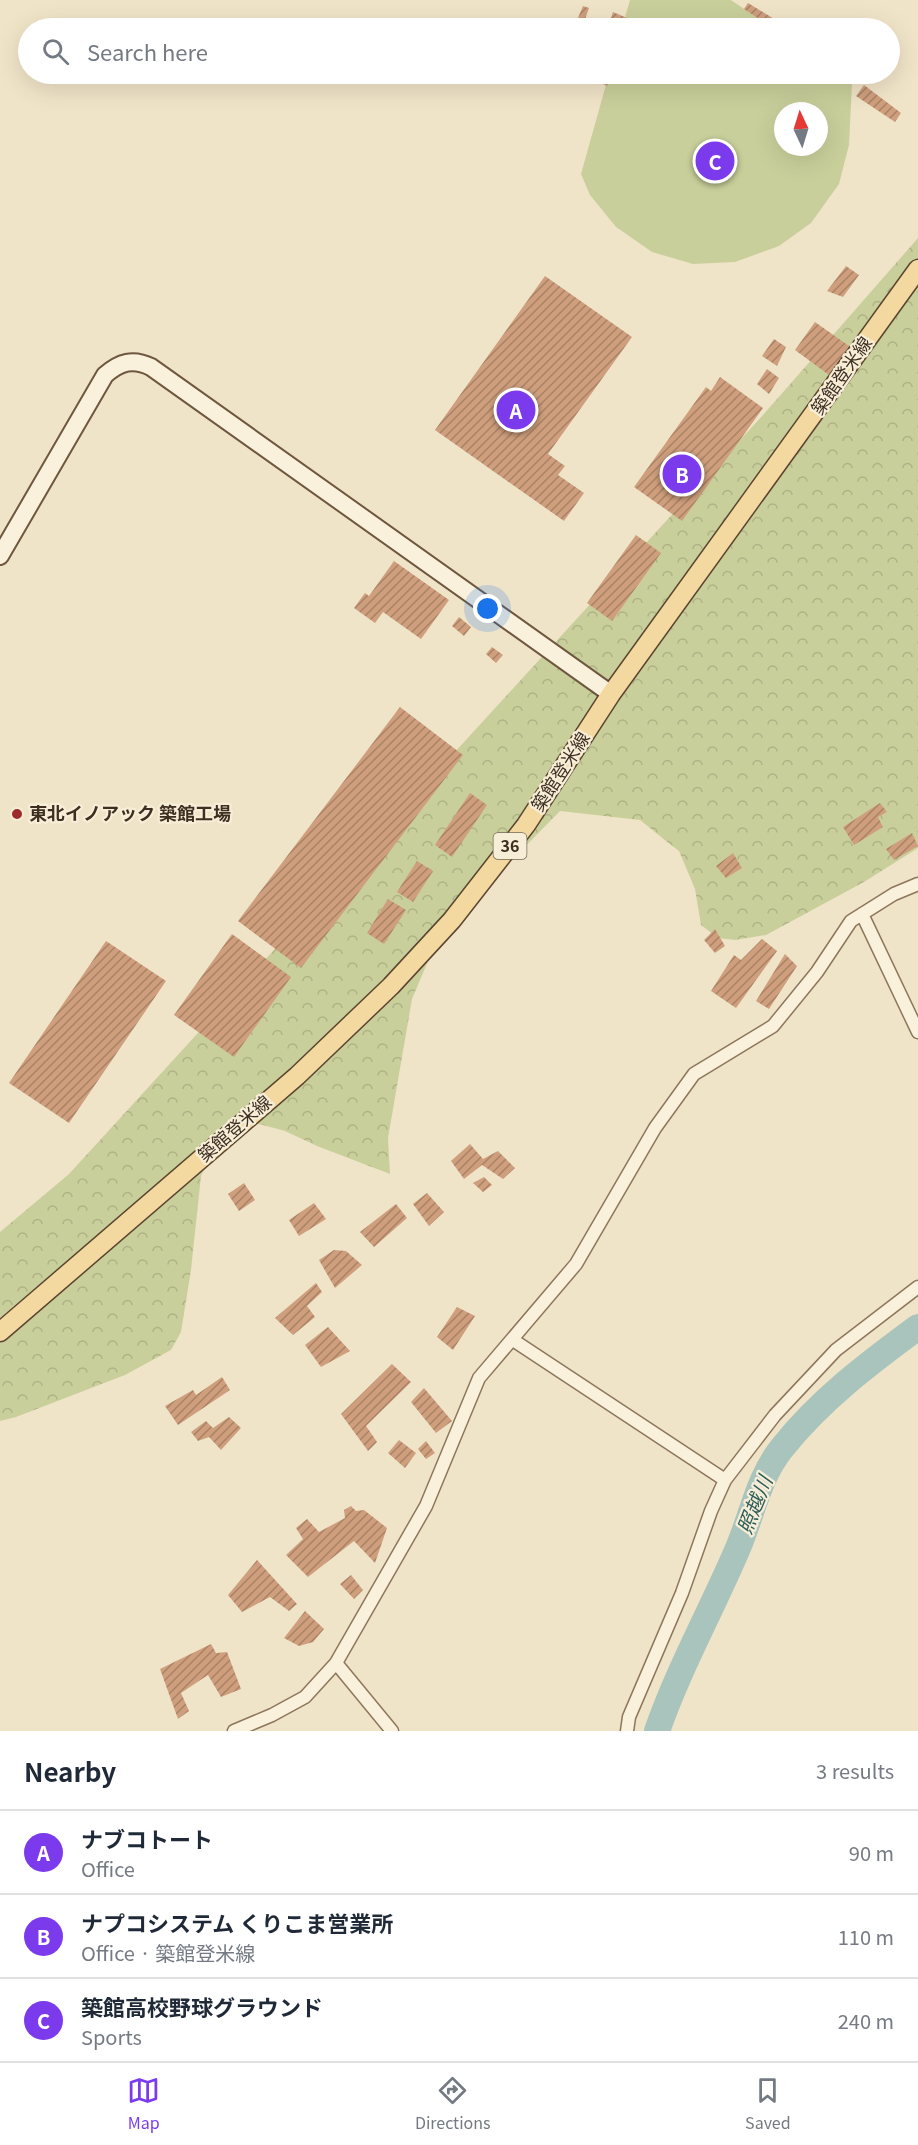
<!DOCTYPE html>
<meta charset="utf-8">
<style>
:root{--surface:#fff;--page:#f2f2f3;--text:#1f2937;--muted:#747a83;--line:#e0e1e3;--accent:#7c3aed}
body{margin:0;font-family:Georgia,"Noto Sans JP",serif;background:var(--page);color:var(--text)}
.compass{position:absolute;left:774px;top:102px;width:54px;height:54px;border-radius:50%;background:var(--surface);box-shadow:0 6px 24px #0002;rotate:356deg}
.you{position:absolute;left:488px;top:609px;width:21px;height:21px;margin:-15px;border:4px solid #fff;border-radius:50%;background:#1a73e8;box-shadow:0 0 0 9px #1a73e833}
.badge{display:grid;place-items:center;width:39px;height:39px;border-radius:50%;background:var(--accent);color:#fff;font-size:20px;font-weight:700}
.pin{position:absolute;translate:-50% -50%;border:3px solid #fff;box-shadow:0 2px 6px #0006}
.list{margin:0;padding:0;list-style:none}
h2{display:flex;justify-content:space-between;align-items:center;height:78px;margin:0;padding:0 24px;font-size:26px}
h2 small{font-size:20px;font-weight:400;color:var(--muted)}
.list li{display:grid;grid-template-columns:39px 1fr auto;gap:18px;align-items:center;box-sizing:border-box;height:84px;padding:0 24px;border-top:2px solid var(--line)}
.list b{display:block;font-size:22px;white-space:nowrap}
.list p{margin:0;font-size:20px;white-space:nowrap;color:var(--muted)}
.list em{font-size:20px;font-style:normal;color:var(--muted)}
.icon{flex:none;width:33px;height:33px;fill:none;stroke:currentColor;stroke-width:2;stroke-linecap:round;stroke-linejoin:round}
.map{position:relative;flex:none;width:918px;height:1731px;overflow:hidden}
.search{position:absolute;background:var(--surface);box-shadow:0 6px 24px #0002;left:18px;right:18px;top:18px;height:66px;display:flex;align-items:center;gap:15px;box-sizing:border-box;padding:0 21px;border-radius:33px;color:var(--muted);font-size:22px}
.sheet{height:330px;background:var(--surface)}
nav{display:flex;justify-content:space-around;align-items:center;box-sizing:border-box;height:84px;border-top:2px solid var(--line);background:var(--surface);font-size:16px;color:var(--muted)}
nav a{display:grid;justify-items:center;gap:3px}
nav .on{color:var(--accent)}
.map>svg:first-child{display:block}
.grass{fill:#c9cf9b;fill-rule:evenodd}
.forest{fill:url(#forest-crowns)}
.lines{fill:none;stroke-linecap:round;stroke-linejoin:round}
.river{stroke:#a9c4bc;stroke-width:26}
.building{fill:url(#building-hatch)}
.street-casing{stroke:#8d765c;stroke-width:15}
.secondary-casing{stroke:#6f573f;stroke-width:20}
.primary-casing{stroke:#5b4430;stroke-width:21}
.street{stroke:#faf1dc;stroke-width:12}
.secondary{stroke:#faf1dc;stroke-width:16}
.primary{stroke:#f3d9a0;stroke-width:18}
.poi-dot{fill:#9e2a2b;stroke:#f7eed8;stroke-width:2}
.labels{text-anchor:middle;stroke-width:4.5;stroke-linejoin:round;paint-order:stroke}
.shield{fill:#f7eed8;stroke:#756857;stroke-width:1.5}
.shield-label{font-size:16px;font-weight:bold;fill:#3d2e20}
.street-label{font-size:18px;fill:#3d2e20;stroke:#f7eed8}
.poi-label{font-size:18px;font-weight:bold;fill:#3d2e20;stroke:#f7eed8;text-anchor:start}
.water-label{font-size:20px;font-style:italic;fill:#2f5d5a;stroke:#f7eed8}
</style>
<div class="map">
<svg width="918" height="1731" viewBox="0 0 918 1731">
<defs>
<pattern id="forest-crowns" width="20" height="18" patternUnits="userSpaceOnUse" patternTransform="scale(1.5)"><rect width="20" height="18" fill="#c9cf9b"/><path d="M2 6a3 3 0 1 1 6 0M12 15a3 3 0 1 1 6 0" fill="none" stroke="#aeb285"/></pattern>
<pattern id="building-hatch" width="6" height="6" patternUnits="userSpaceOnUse" patternTransform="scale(1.5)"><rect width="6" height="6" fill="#cf9f7d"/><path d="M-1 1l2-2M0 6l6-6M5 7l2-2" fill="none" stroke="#a98266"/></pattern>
</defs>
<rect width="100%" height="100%" fill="#f0e4c8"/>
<!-- grass -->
<path class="grass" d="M 630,0 L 731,0 L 772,28 L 622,28 Z
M 609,74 L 837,74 L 852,84 L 849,145 L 839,184 L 811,223 L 779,246 L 735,262 L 693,264 L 652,252 L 616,227 L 590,195 L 581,174 ZM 783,111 L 819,111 L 819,147 L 783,147 Z"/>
<!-- forest -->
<path class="forest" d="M 918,238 L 918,848 L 864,882 L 766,935 L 735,940 L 718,938 L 701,925 L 695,889 L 679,851 L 666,841 L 640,820 L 560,811 L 506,866 L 442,928 L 412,999 L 388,1138 L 390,1174 L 317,1146 L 285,1131 L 259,1124 L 240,1126 L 216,1145 L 201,1176 L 191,1270 L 181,1332 L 171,1350 L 125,1375 L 16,1417 L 0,1421 L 0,1232 L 69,1174 L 763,415 Z"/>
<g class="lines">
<!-- river -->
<path class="river" d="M 657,1731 C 679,1668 712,1609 738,1548 C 752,1515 759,1476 782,1448 C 820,1400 869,1363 918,1327"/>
</g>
<!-- building -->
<path class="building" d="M 748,3 L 789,28 L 772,28 L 744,9 Z
M 583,6 L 589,8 L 582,28 L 575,25 Z
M 613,12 L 627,18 L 624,28 L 608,27 Z
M 590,74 L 611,74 L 607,86 L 588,77 Z
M 864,85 L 901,113 L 895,122 L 856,96 Z
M 846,266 L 859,275 L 843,297 L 827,291 Z
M 545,276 L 632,337 L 548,454 L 565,466 L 558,475 L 584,493 L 564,521 L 435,430 Z
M 815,322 L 849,346 L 829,375 L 795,350 Z
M 774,339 L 786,347 L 777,366 L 762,356 Z
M 767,369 L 779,378 L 769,394 L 757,384 Z
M 720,377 L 763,408 L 682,521 L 634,487 L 706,387 L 711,391 Z
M 636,535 L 661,553 L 612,621 L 587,603 Z
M 394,561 L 449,600 L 421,639 L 383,612 L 375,623 L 354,608 L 365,593 L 369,596 Z
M 459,617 L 471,627 L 464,636 L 452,626 Z
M 492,647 L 503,655 L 496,663 L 486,654 Z
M 400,707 L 463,755 L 301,968 L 238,921 Z
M 470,793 L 487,805 L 452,857 L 435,845 Z
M 880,803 L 887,812 L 878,817 L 883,827 L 854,845 L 843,827 Z
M 912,833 L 918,846 L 894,860 L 886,849 Z
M 733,853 L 742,868 L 726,878 L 716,866 Z
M 417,861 L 433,871 L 413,902 L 397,892 Z
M 388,899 L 406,910 L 384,944 L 367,933 Z
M 715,929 L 725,946 L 715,953 L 704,940 Z
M 232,934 L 291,977 L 234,1057 L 174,1015 Z
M 762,939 L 777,951 L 736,1008 L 711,991 L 734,955 L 741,960 Z
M 106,941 L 166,981 L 69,1123 L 9,1083 Z
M 785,954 L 797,966 L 769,1009 L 756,1001 Z
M 470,1144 L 483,1159 L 498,1151 L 515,1168 L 503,1179 L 482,1165 L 464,1179 L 451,1161 Z
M 484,1177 L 492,1185 L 483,1192 L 473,1183 Z
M 244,1183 L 255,1200 L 239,1211 L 228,1194 Z
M 427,1193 L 444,1212 L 429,1226 L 413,1204 Z
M 314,1203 L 326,1219 L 299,1236 L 289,1220 Z
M 396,1204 L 407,1218 L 374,1247 L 360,1232 Z
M 334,1250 L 346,1251 L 362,1265 L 335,1288 L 319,1260 Z
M 316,1283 L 322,1292 L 307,1306 L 315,1317 L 293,1335 L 275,1318 Z
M 457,1307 L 475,1316 L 453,1350 L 437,1337 Z
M 328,1327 L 350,1351 L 321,1367 L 305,1345 Z
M 392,1364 L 411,1382 L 366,1426 L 377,1442 L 368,1451 L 341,1414 Z
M 222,1377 L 230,1390 L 178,1425 L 165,1406 L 193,1390 L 196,1395 Z
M 424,1388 L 452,1421 L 436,1433 L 411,1402 Z
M 229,1417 L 241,1428 L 221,1450 L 209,1437 L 198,1441 L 191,1432 L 206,1421 L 213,1428 Z
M 399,1440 L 416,1453 L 405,1468 L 388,1453 Z
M 426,1441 L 435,1453 L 426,1459 L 418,1449 Z
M 351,1506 L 356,1511 L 364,1510 L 387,1528 L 375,1563 L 354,1541 L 308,1577 L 286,1555 L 303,1539 L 296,1528 L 307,1519 L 319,1532 L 345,1518 L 344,1510 Z
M 257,1560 L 297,1604 L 289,1611 L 270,1597 L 242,1612 L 228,1595 Z
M 351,1575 L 363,1590 L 354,1599 L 340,1584 Z
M 305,1611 L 324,1629 L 313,1642 L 299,1646 L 284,1638 Z
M 211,1644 L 216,1653 L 227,1652 L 241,1689 L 221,1697 L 208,1675 L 181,1693 L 189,1711 L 178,1719 L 160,1669 Z"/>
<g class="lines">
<!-- street casing -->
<g class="street-casing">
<path id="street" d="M 862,914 L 918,1032
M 513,1340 L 725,1480
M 336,1663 L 392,1731
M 234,1731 L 272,1715 L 305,1697 L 336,1663 L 426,1506 L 479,1378 L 576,1264 L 655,1128 L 694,1074 L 773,1026 L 817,972 L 851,921 L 894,894 L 918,884
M 627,1731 L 629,1717 L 682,1593 L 711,1511 L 725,1480 L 775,1415 L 836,1350 L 918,1287"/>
</g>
<!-- secondary casing -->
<g class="secondary-casing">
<path id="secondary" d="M 0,556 L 105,375 C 120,362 133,358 151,367 L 611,694"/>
</g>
<!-- primary casing -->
<g class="primary-casing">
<path id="primary" d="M 0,1332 L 297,1076 L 391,986 L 452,920 L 526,825 L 611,694 L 918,269"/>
</g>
<!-- street -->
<use href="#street" class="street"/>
<!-- secondary -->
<use href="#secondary" class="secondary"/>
<!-- primary -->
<use href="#primary" class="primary"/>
</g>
<!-- markers -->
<circle class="poi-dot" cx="17" cy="814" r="6"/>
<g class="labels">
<!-- shield labels -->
<rect class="shield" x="493.5" y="833" width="33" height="26" rx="4.5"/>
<g class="shield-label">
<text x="510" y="852">36</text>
</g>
<!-- street labels -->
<g class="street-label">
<text transform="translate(842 376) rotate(-55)" y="6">築館登米線</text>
<text transform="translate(561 772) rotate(-57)" y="6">築館登米線</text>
<text transform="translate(235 1129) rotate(-41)" y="6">築館登米線</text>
</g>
<!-- poi labels -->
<g class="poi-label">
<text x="29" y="820">東北イノアック 築館工場</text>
</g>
<!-- water labels -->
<g class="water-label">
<text transform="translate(755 1505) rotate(-68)" y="7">照越川</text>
</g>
</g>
</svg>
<svg class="compass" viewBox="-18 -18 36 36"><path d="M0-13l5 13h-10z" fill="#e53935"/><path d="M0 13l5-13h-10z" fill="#747a83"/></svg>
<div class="you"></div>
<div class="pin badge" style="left:516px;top:410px">A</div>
<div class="pin badge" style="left:682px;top:474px">B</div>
<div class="pin badge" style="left:715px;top:161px">C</div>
<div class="search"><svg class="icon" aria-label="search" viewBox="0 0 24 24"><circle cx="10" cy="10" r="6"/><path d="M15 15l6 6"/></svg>Search here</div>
</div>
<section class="sheet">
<h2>Nearby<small>3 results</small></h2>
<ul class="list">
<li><span class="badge">A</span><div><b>ナブコトート</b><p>Office</p></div><em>90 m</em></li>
<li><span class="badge">B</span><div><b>ナプコシステム くりこま営業所</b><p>Office · 築館登米線</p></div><em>110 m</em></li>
<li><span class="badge">C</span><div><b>築館高校野球グラウンド</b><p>Sports</p></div><em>240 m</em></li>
</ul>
</section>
<nav>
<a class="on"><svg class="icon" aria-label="map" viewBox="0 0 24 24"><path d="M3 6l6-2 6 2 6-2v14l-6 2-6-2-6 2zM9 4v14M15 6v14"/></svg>Map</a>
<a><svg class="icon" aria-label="directions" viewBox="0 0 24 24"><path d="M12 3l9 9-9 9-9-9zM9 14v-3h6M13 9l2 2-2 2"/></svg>Directions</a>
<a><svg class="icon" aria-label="saved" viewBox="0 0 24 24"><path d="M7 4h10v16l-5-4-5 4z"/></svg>Saved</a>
</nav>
